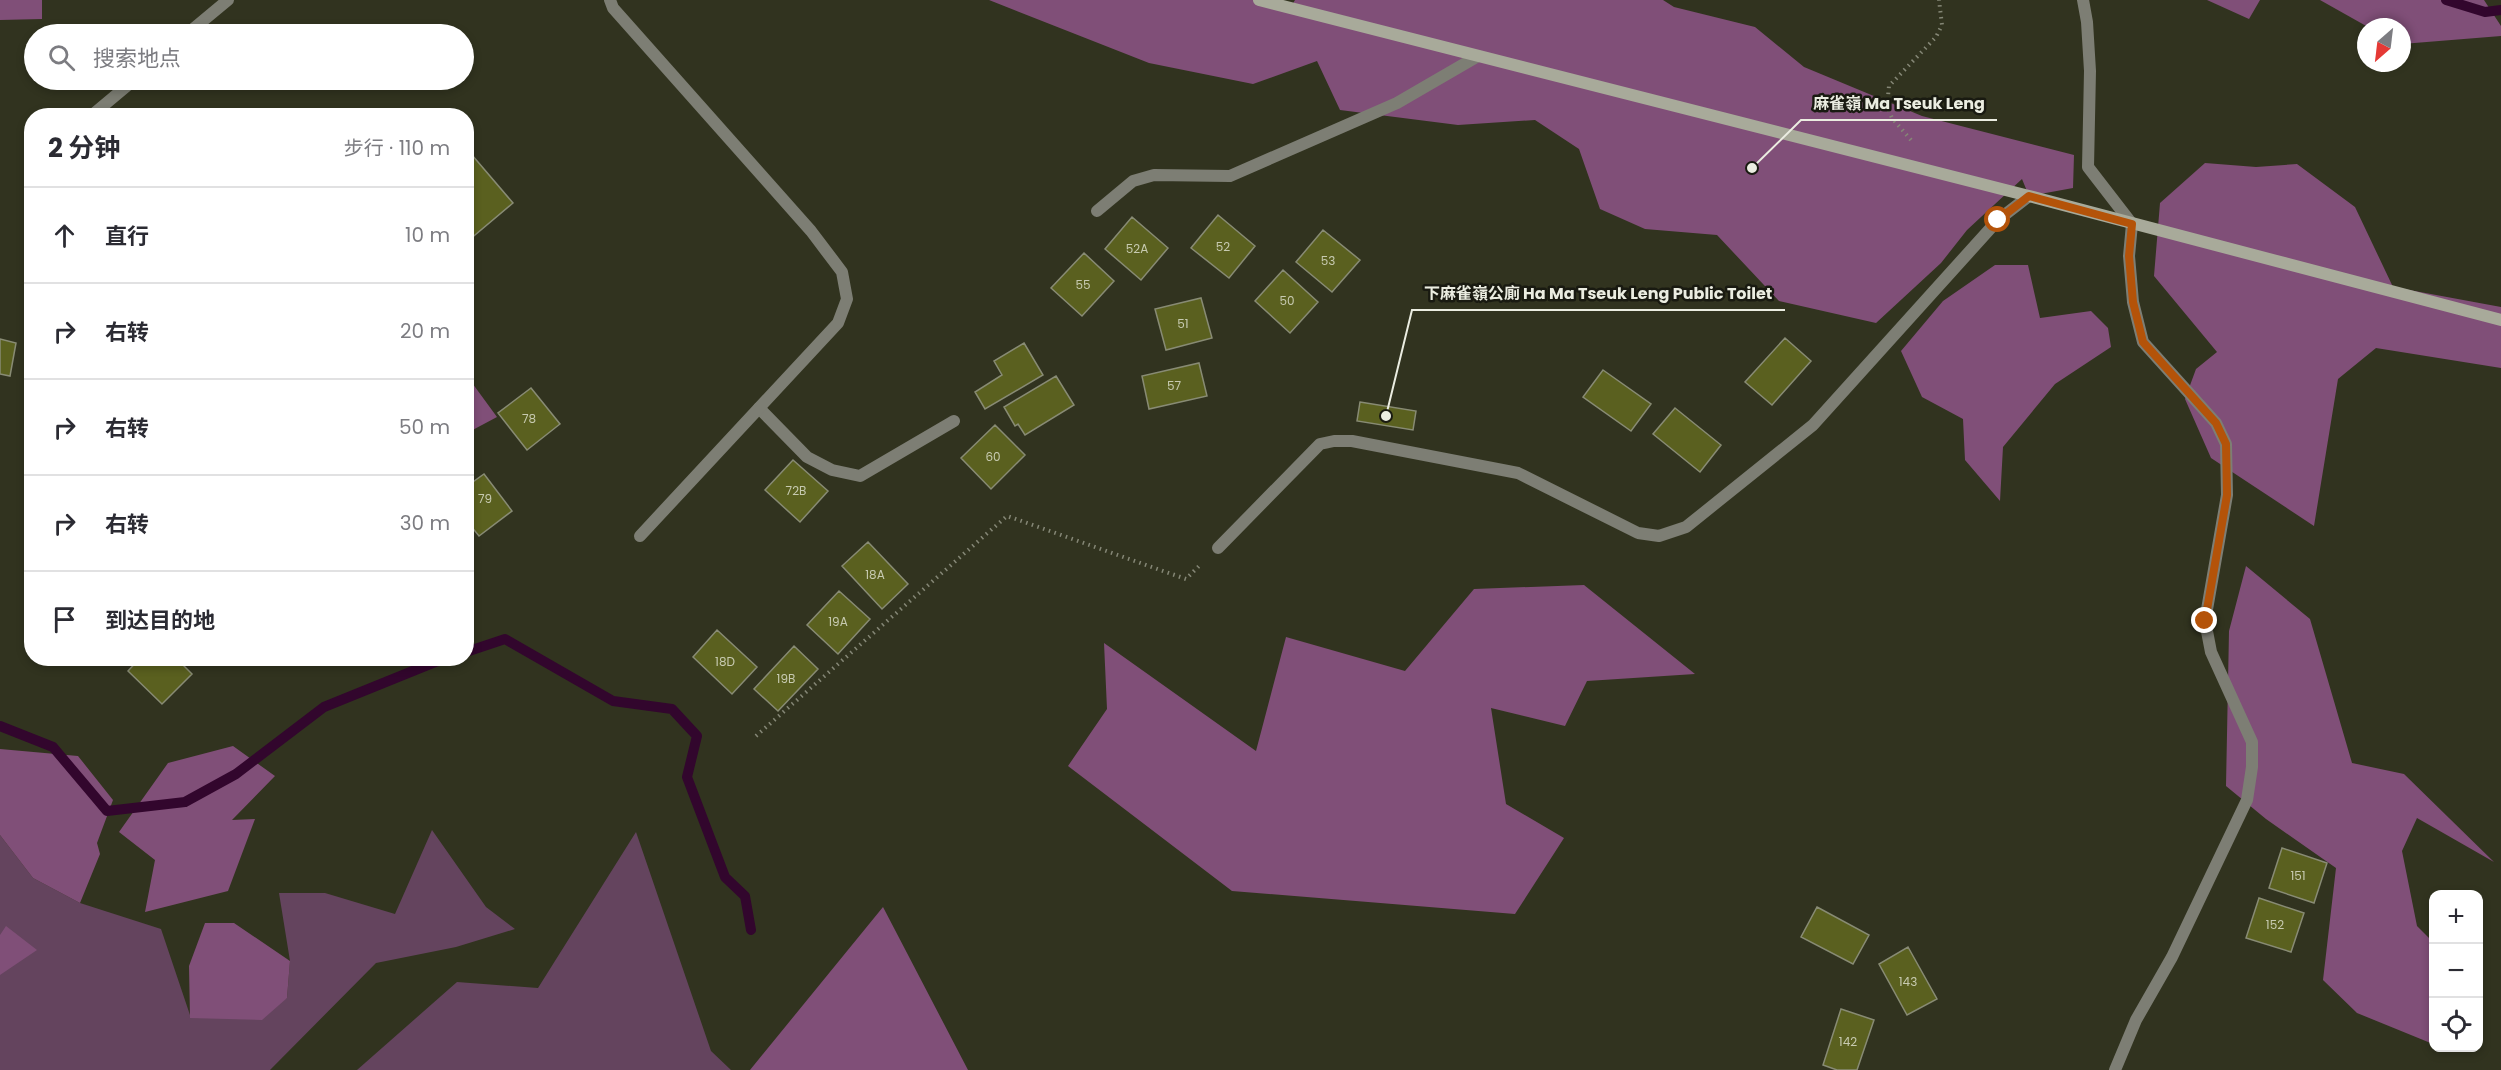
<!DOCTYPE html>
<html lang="zh">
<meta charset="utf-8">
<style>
:root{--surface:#fff;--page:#f2f2f3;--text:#2b2b33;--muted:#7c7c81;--line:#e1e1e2}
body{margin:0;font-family:Poppins,"Noto Sans SC",sans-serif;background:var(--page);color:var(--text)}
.controls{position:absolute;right:18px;bottom:18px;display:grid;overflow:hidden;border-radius:12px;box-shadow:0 3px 9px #0003}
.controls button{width:54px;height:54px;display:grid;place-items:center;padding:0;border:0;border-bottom:2px solid var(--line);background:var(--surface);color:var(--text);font:30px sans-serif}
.compass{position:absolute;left:2357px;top:18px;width:54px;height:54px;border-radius:50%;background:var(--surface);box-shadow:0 3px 9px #0003;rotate:208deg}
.stop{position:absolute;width:18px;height:18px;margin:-14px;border:4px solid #b45309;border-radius:50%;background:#fff}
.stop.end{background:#b45309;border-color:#fff;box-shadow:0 2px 6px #0008}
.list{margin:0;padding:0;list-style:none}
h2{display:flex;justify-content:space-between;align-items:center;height:78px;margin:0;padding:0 24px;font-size:26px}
h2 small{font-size:20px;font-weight:400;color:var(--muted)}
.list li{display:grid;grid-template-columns:39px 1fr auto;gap:18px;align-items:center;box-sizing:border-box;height:96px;padding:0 24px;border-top:2px solid var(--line)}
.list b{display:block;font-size:22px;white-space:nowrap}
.list em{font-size:20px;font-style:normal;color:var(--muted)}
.icon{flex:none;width:33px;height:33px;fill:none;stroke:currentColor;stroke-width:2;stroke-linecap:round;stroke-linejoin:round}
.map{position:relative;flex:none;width:2501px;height:1070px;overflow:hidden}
.search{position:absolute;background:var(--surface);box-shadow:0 3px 9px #0003;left:24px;top:24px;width:450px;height:66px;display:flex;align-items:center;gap:15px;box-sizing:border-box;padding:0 21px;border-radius:33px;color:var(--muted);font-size:22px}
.panel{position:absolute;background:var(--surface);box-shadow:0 3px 9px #0003;left:24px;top:108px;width:450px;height:558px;border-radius:24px}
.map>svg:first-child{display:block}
.green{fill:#64445e}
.forest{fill:#804f78}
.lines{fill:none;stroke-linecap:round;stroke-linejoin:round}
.stream{stroke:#32062d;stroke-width:10}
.building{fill:#5a601f;stroke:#888b74;stroke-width:1.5}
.path{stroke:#858776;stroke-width:4;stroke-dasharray:1.5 4.5;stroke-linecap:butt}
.lane{stroke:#7d7e74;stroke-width:12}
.street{stroke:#7d7e74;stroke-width:12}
.secondary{stroke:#a8aa9a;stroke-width:12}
.route{stroke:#b45309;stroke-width:8}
.labels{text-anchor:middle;stroke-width:5;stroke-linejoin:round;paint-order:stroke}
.number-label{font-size:12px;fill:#c7cab0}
.leader{fill:none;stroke:#ebede1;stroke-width:2}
.callout-dot{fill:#ebede1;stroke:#191a11;stroke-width:2}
.callout-label{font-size:16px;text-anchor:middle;font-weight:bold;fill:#ebede1;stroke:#191a11;stroke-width:5;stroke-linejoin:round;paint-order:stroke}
</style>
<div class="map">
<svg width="2501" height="1070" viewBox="0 0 2501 1070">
<rect width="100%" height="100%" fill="#31331f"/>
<!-- green -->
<path class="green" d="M 432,830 L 486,907 L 515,929 L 456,947 L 376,963 L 270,1070 L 0,1070 L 0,835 L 33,878 L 80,903 L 161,929 L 191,1018 L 287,998 L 290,961 L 279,893 L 325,893 L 395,914 Z
M 636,832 L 711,1051 L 731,1070 L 357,1070 L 457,982 L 538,988 Z"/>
<!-- forest -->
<path class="forest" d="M 0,0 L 42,0 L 42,19 L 0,20 Z
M 989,0 L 1270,0 L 1291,7 L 1295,0 L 1663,0 L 1674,7 L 1755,27 L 1804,67 L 1922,116 L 2074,155 L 2073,188 L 2029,196 L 2022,179 L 1967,230 L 1941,263 L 1876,323 L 1779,301 L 1717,235 L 1645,229 L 1600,209 L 1579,149 L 1535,120 L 1458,125 L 1340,110 L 1317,61 L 1253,84 L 1149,63 Z
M 2207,0 L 2260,0 L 2249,19 Z
M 2320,0 L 2484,0 L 2501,26 L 2501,36 L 2402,44 L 2402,27 L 2368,27 Z
M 2205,163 L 2256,167 L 2297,164 L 2355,207 L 2393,287 L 2501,307 L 2501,368 L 2376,348 L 2338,379 L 2314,526 L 2211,458 L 2185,399 L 2196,369 L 2217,352 L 2154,276 L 2160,203 Z
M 1995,265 L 2028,265 L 2040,318 L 2091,311 L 2108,328 L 2111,347 L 2055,384 L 2003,447 L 2000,501 L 1965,460 L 1963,419 L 1922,397 L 1901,351 L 1943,301 Z
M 467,376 L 497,417 L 467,433 L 466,433 Z
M 2246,566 L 2310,619 L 2352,763 L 2404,774 L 2494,862 L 2417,818 L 2402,851 L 2417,926 L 2433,942 L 2433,1044 L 2357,1013 L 2323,980 L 2336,868 L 2266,819 L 2226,786 L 2229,631 Z
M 1584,585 L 1695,674 L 1587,681 L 1565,726 L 1491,708 L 1506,804 L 1564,838 L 1515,914 L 1232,891 L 1068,766 L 1107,709 L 1104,643 L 1256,751 L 1286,637 L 1405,671 L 1474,589 Z
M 233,746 L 275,776 L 232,820 L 255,819 L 228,891 L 145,912 L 155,860 L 119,832 L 168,763 Z
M 0,749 L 78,756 L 113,800 L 97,843 L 100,854 L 80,903 L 33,878 L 0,835 Z
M 883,907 L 968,1070 L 750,1070 Z
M 205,923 L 234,923 L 290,961 L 287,998 L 262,1020 L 190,1018 L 189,966 Z
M 6,926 L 37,950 L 0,975 L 0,935 Z"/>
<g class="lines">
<!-- stream -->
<path class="stream" d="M 2446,0 L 2485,12 L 2501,10
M 466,652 L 505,639 L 613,701 L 672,709 L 697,736 L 687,777 L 725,877 L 745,896 L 751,930
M 0,726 L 53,747 L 107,811 L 185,802 L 236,774 L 324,707 L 445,658"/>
</g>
<!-- building -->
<path class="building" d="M 472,155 L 513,203 L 469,240 L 466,237 L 466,161 Z
M 1218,215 L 1255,246 L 1229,278 L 1191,248 Z
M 1132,217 L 1168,248 L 1141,280 L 1105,249 Z
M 1323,230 L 1360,260 L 1332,292 L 1296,262 Z
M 1084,253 L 1114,281 L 1082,316 L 1051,288 Z
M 1283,270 L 1318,302 L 1290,333 L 1255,301 Z
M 1201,298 L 1212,338 L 1166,350 L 1155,309 Z
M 1785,338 L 1811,361 L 1772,405 L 1745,382 Z
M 0,339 L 16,343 L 10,376 L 0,374 Z
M 1024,343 L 1043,375 L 985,409 L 975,392 L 1002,375 L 994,361 Z
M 1199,363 L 1207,396 L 1149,409 L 1142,376 Z
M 1603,370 L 1651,404 L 1631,431 L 1583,397 Z
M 1056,376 L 1074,405 L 1025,435 L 1018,424 L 1015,426 L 1004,407 Z
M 531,388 L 560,424 L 527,450 L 498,413 Z
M 1360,402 L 1416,411 L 1413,430 L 1357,421 Z
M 1675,408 L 1721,445 L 1700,472 L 1653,434 Z
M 995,425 L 1025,455 L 991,489 L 961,458 Z
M 793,460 L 828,491 L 800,522 L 765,490 Z
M 484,474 L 512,511 L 479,536 L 466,520 L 466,487 Z
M 868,542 L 908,584 L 882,609 L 842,566 Z
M 839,591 L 870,619 L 838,654 L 807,625 Z
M 717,630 L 757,667 L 732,694 L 693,657 Z
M 794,646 L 818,669 L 778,711 L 754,689 Z
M 140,658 L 176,658 L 192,674 L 162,704 L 128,671 Z
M 2282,848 L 2327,863 L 2314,903 L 2269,888 Z
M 2259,898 L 2304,913 L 2291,952 L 2246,938 Z
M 1817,907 L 1869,935 L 1853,964 L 1801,937 Z
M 1908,947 L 1937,999 L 1907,1015 L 1879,964 Z
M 1841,1009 L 1874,1020 L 1857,1070 L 1837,1070 L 1823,1065 Z"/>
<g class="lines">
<!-- path -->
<path class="path" d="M 1911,140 L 1892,118 L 1887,106 L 1889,86 L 1936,37 L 1942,25 L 1939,0
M 756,736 L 1007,516 L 1186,579 L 1200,565"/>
<!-- lane -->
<path class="lane" d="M 2083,0 L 2087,22 L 2090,71 L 2088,167 L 2132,224
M 1097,211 L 1133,181 L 1154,175 L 1230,176 L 1397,103 L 1478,56
M 759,408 L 807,457 L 832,470 L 860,476 L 954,421"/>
<!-- street -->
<path class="street" d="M 610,0 L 613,8 L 811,231 L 842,272 L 847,299 L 838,323 L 640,536
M 187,34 L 228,0
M 91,116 L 134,80
M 31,166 L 32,166
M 1218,548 L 1320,444 L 1334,441 L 1352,441 L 1518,473 L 1638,533 L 1659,536 L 1686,527 L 1813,425 L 1998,220 L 2029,196
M 2115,1070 L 2136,1020 L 2172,957 L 2247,800 L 2252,767 L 2252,742 L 2211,652 L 2205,621 L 2227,495 L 2226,444 L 2216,423 L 2143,342 L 2133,302 L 2129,256 L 2132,224"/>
<!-- secondary -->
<path class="secondary" d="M 1259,0 L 2029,196 L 2501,320"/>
</g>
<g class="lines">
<!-- route -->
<path class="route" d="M 1998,220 L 2029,196 L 2132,224 L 2129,256 L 2133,302 L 2143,342 L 2216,423 L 2226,444 L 2227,495 L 2205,621"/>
</g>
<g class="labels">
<!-- number labels -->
<g class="number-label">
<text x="1223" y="251">52</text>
<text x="1137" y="253">52A</text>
<text x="1328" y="265">53</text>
<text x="1083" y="289">55</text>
<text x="1287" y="305">50</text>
<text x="1183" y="328">51</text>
<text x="1174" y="390">57</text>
<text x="529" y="423">78</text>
<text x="993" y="461">60</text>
<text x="796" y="495">72B</text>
<text x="485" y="503">79</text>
<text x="875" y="579">18A</text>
<text x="838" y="626">19A</text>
<text x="725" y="666">18D</text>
<text x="786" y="683">19B</text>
<text x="2298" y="880">151</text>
<text x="2275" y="929">152</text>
<text x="1908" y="986">143</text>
<text x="1848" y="1046">142</text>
</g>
</g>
<!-- callouts -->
<path class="leader" d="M1752 168L1801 120H1997M1386 416L1412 310H1785"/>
<g class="callout-dot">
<circle cx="1752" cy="168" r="6"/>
<circle cx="1386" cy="416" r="6"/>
</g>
<g class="callout-label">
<text x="1899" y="109">麻雀嶺 Ma Tseuk Leng</text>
<text x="1598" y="299">下麻雀嶺公廁 Ha Ma Tseuk Leng Public Toilet</text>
</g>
</svg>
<div class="controls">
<button>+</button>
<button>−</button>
<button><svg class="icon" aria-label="locate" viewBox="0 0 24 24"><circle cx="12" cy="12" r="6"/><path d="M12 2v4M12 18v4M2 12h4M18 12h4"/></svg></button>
</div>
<svg class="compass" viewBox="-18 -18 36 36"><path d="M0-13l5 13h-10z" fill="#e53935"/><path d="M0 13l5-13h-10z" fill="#7c7c81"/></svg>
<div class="stop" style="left:1998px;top:220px"></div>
<div class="stop end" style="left:2205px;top:621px"></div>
<div class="search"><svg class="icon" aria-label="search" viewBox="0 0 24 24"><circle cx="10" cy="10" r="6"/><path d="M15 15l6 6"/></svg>搜索地点</div>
<section class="panel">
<h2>2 分钟<small>步行 · 110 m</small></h2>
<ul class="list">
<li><svg class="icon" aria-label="ahead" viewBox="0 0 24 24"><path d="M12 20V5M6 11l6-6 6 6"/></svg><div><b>直行</b></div><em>10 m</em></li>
<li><svg class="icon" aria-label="right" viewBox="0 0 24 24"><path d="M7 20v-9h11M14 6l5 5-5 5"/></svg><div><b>右转</b></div><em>20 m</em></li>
<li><svg class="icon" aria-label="right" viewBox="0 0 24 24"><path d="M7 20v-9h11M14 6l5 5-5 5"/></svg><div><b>右转</b></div><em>50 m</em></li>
<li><svg class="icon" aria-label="right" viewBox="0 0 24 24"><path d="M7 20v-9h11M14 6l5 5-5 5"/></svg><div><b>右转</b></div><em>30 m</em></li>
<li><svg class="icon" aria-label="arrive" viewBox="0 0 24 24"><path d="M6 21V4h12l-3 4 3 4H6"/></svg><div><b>到达目的地</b></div></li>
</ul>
</section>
</div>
